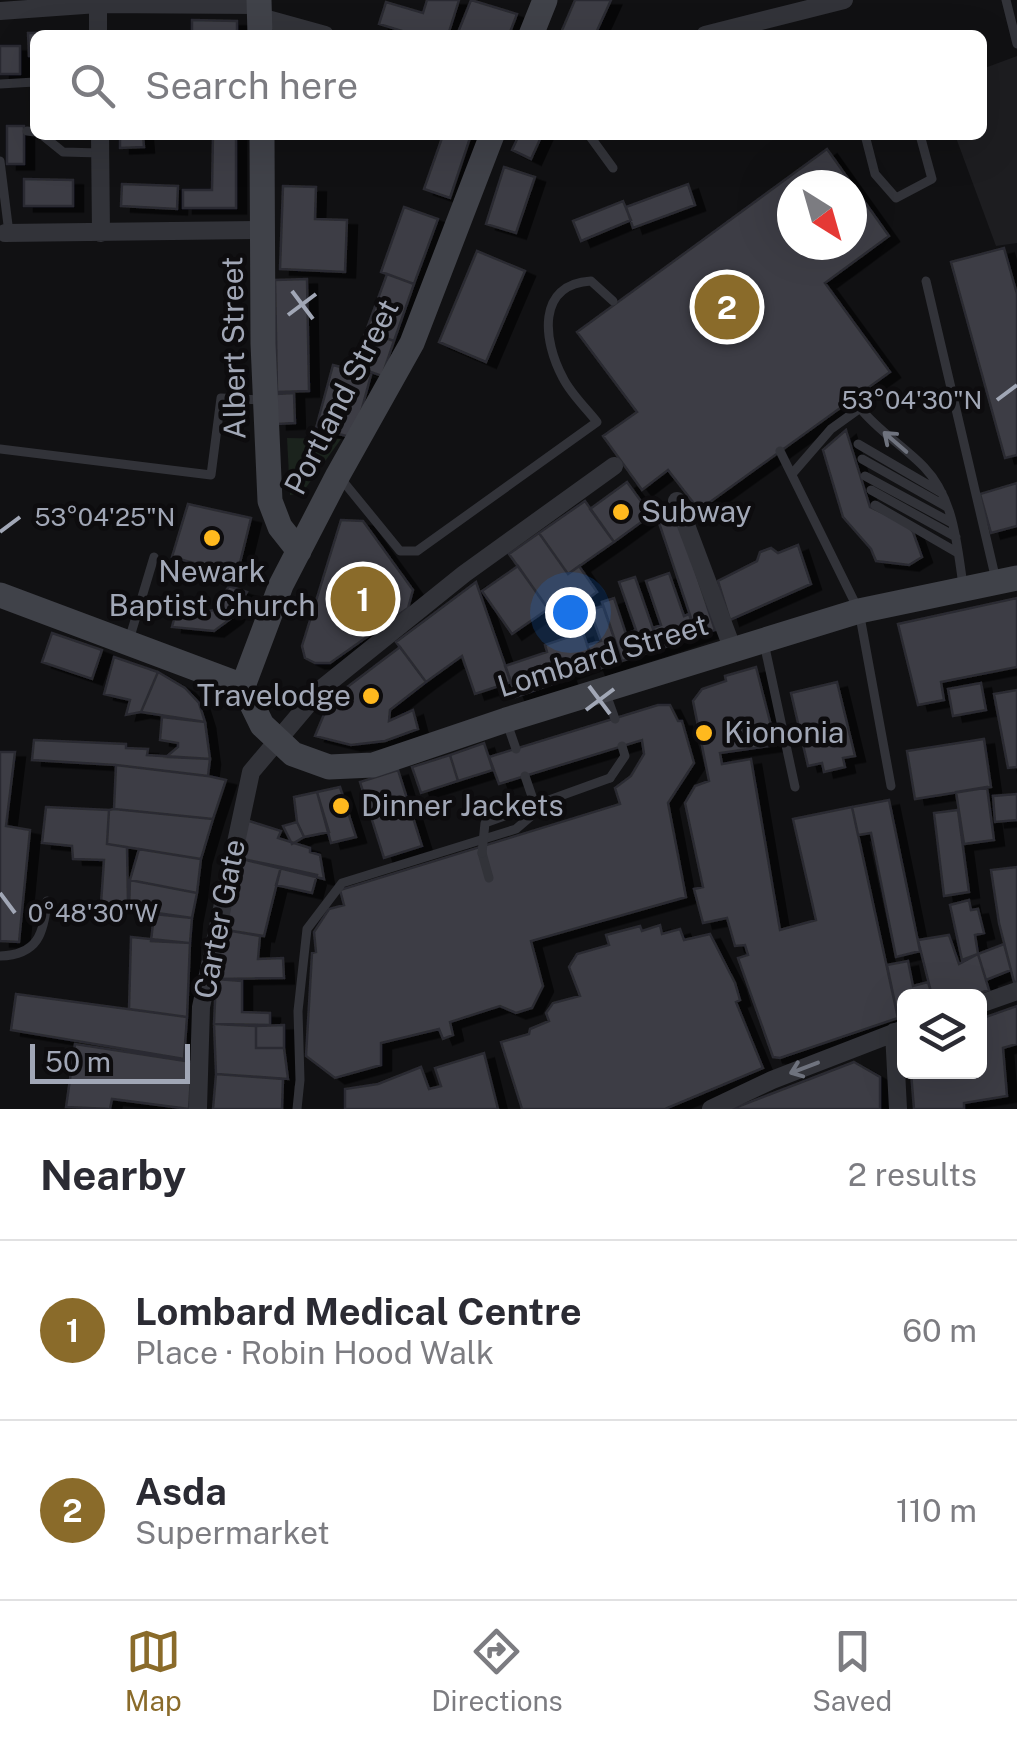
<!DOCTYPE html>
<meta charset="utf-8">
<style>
:root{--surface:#fff;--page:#f7f7f7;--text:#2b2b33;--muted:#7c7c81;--line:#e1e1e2;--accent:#8a6b2a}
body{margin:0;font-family:"Public Sans",sans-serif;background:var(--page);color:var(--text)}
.controls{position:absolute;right:30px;bottom:30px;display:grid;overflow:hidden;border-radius:15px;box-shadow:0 10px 40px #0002}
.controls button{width:90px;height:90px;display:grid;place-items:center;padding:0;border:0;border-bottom:2px solid var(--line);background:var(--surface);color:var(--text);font:50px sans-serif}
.compass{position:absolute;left:777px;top:170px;width:90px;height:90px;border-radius:50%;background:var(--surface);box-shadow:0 10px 40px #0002;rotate:143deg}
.scale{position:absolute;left:30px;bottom:25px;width:160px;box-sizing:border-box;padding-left:10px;border:5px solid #a1a7b6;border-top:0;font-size:28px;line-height:35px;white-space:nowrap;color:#a1a7b6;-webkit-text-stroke:8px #0d0c0e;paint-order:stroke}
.you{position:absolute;left:570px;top:612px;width:35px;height:35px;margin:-25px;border:8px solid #fff;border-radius:50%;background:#1a73e8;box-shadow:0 0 0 15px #1a73e833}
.badge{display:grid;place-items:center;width:65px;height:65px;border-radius:50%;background:var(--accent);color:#fff;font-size:32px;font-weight:700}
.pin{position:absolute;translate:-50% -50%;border:5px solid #fff;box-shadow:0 2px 10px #0006}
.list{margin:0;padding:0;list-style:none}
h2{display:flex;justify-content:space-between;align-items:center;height:130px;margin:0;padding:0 40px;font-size:42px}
h2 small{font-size:32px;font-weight:400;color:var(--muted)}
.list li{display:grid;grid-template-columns:65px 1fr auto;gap:30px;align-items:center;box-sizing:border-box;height:180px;padding:0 40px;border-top:2px solid var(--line)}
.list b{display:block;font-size:38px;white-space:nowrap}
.list p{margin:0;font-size:32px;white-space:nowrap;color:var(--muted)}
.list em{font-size:32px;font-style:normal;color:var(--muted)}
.icon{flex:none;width:55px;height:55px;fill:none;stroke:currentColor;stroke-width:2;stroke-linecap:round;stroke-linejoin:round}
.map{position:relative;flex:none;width:1017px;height:1109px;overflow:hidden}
.search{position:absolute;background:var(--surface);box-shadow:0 10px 40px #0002;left:30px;right:30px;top:30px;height:110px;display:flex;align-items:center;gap:25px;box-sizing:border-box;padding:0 35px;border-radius:15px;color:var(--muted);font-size:38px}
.sheet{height:490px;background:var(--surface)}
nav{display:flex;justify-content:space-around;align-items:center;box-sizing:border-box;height:140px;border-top:2px solid var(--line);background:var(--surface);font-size:28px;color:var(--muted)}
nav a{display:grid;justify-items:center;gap:5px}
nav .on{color:var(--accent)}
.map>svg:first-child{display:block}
.built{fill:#1d1d20}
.green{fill:#1b231d}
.building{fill:#3d3e44;stroke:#2b2b30;stroke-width:2.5;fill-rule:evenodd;filter:url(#shadow)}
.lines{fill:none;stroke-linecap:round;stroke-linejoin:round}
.lane{stroke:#323339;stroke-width:9}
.street{stroke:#323339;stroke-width:18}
.secondary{stroke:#404249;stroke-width:25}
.lane-bridge{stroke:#323339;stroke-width:9}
.oneway{stroke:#6f737e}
.ticks{fill:none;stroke:#a1a7b6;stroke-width:4}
.poi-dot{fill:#ffb91e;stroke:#0d0c0e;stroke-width:4}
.labels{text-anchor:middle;stroke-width:9;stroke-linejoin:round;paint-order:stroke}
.street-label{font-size:30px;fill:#a1a7b6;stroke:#0d0c0e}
.poi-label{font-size:30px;fill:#a1a7b6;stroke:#0d0c0e;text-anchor:start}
.ticks-label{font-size:25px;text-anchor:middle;fill:#a1a7b6;stroke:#0d0c0e;stroke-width:9;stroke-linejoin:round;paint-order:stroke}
</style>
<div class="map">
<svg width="1017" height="1109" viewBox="0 0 1017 1109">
<defs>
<filter id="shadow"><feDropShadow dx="10" dy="5.5" stdDeviation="0" flood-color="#0009"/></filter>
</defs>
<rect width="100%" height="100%" fill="#111113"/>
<!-- built -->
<path class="built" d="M 1017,56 L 1017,243 L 996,246 L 955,135 L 982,135 L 982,69 Z"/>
<!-- green -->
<path class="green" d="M 287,438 L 341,439 L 302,493 L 290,495 Z"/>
<!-- building -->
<path class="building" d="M 427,0 L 459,0 L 448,35 L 415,35 L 379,24 L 386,2 L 423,13 Z
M 471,0 L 517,14 L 509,35 L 457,35 Z
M 575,0 L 611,0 L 595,35 L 560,35 Z
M 192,20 L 237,21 L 237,35 L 192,35 Z
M 79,32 L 79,35 L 35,35 L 35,56 L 29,56 L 28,33 Z
M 0,46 L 20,46 L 20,74 L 0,74 Z
M 7,126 L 24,126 L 24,164 L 7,164 Z
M 120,135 L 143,135 L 144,147 L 120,148 Z
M 213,135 L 236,135 L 236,208 L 183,208 L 183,190 L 212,190 Z
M 443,135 L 471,135 L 450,198 L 424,189 Z
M 519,135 L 542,135 L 531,159 L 512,150 Z
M 827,149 L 889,236 L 825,283 L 890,372 L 699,510 L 668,470 L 642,490 L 603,436 L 637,412 L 577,332 ZM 792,185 L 852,185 L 852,245 L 792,245 Z
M 504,167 L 535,177 L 516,233 L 486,224 Z
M 24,179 L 73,180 L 73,206 L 24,206 Z
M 122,184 L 178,186 L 177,209 L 121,206 Z
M 688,184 L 695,205 L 633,228 L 626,207 Z
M 283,186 L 316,187 L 315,219 L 347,220 L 345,272 L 280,269 Z
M 623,201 L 631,220 L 581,241 L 573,221 Z
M 404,207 L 438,219 L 414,284 L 381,272 Z
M 1004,248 L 1017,294 L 1017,455 L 1005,458 L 951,262 Z
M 477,251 L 525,271 L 486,362 L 439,342 Z
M 387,274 L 414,284 L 394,341 L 366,331 Z
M 307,279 L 309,391 L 277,392 L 275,280 Z
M 366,331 L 394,341 L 382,376 L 354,366 Z
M 333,365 L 371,375 L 354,438 L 316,428 Z
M 294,393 L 295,423 L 277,424 L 276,394 Z
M 846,430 L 870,507 L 905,523 L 913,532 L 922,557 L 909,565 L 876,561 L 871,549 L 843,517 L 823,450 Z
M 627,482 L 651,515 L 614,542 L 590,509 Z
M 1017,483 L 1017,526 L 991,533 L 980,494 Z
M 585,501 L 614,542 L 568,574 L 539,533 Z
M 673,502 L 715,630 L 697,636 L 654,508 Z
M 188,504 L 251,518 L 237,575 L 172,557 Z
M 341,520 L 363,521 L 413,590 L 408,608 L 330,663 L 315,663 L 305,658 L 302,646 Z
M 539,533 L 568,574 L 579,566 L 597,592 L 557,621 L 509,554 Z
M 798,545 L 811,584 L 730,620 L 718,581 L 757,561 L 760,552 L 771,548 L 778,553 Z
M 518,566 L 548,609 L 512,634 L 482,591 Z
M 669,573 L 684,616 L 689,614 L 697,636 L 660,649 L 653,628 L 661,625 L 646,581 Z
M 635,577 L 660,649 L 622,661 L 602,602 L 614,598 L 626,634 L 636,630 L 619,582 Z
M 476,582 L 511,682 L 475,694 L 462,656 L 426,682 L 396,642 Z
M 229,586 L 247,592 L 233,617 L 214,631 L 172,627 L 176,612 L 193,615 L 214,610 Z
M 1017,598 L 1017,667 L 941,682 L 944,700 L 918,705 L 898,624 Z
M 603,606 L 622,661 L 596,670 L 587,645 L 601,641 L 590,610 Z
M 583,632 L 593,664 L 565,674 L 567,679 L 516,697 L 505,666 L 547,652 L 545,645 Z
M 52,633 L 102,650 L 92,679 L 42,662 Z
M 400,647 L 426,682 L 390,710 L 389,721 L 413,710 L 418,729 L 385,741 L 351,745 L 315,736 L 330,700 Z
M 114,657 L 158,672 L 141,712 L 126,715 L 130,700 L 104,694 Z
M 756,667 L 776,745 L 720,753 L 722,764 L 751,759 L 780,930 L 816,920 L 793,819 L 852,807 L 898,1018 L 780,1058 L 773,1057 L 738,958 L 748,955 L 745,945 L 735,946 L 727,918 L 703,923 L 694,889 L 703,887 L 685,803 L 695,786 L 709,781 L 693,701 L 702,689 L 726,681 L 725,676 Z
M 158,672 L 185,688 L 199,703 L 205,722 L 141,712 Z
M 837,682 L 855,756 L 843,758 L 845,767 L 824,772 L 822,763 L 808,766 L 791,693 Z
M 981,683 L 986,710 L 953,716 L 948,689 Z
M 1017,690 L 1017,767 L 1008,768 L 994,694 Z
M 658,705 L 670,705 L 678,721 L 682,721 L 694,763 L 668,803 L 686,897 L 531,941 L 543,986 L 532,1008 L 516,1013 L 500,1006 L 450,1022 L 453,1035 L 443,1039 L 439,1029 L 381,1043 L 381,1065 L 335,1078 L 306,1056 L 312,953 L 316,952 L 314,932 L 329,909 L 344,905 L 340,890 L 620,804 L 615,788 L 631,776 L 644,754 L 642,740 L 499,784 L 489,757 Z
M 162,717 L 205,722 L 210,759 L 166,757 L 178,747 L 178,743 L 160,740 Z
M 984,739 L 991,787 L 915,799 L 907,751 Z
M 34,740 L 126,744 L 126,748 L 148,749 L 147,755 L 210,759 L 208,776 L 116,765 L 32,760 Z
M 484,743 L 493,770 L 458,781 L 450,755 Z
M 0,752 L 15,752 L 6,826 L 30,830 L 19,942 L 0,941 Z
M 450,755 L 458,781 L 421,793 L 412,767 Z
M 116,765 L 208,776 L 226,780 L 213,819 L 114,809 Z
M 398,770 L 422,846 L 384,858 L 360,782 Z
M 340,787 L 356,837 L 331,843 L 317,792 Z
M 987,787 L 994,840 L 964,844 L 956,792 Z
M 317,792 L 329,832 L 304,837 L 297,822 L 294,797 Z
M 1017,794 L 1017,820 L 995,822 L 993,796 Z
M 889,800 L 920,951 L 896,957 L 871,833 L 858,835 L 852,807 Z
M 46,807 L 109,810 L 107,844 L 127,847 L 128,903 L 120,902 L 120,906 L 101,904 L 104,860 L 73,859 L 72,846 L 42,843 Z
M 114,809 L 213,819 L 201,859 L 107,844 L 109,810 Z
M 958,810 L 969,892 L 944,896 L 934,813 Z
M 246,820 L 281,831 L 278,838 L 310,848 L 310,852 L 320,855 L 324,879 L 234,857 Z
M 297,822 L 304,837 L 292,844 L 283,826 Z
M 139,849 L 201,859 L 197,893 L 130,880 Z
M 234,857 L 281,867 L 264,936 L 220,929 Z
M 281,867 L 317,875 L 312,893 L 276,885 Z
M 1017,867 L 1017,981 L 1014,982 L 999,923 L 991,870 Z
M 130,880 L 197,893 L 192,918 L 129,909 Z
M 969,900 L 971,910 L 978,909 L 984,933 L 975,935 L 978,954 L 962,960 L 950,905 Z
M 154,914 L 192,918 L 190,943 L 151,941 Z
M 660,925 L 662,934 L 680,929 L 684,940 L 710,934 L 735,983 L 740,1000 L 736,1002 L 763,1068 L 665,1109 L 522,1109 L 501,1042 L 529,1034 L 530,1029 L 549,1021 L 546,1013 L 553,1003 L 580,996 L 569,967 L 577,954 L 609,945 L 606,935 L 640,926 L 642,931 Z
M 220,929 L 260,936 L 258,959 L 283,958 L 284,978 L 216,979 Z
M 949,935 L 959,964 L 978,954 L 989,990 L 970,996 L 932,996 L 918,940 Z
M 131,937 L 190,943 L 187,1017 L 129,1009 Z
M 1004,944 L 1011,970 L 986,980 L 978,954 Z
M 908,961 L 913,986 L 928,982 L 932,996 L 904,996 L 904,1016 L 898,1018 L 887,965 Z
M 216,979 L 242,981 L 242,1012 L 270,1013 L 270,1025 L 214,1024 Z
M 16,994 L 187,1017 L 184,1059 L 11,1030 Z
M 1017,1006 L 1017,1044 L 1003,1048 L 1007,1096 L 964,1103 L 964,1109 L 914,1109 L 911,1072 L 980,1072 L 980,1019 Z
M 214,1024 L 256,1026 L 256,1048 L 284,1048 L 288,1079 L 216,1074 Z
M 284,1025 L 284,1048 L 256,1048 L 256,1026 Z
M 75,1044 L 192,1062 L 189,1109 L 112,1099 L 110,1109 L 66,1107 Z
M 484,1053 L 498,1109 L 345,1109 L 345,1089 L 378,1084 L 421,1067 L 429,1089 L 441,1086 L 435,1068 Z
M 854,1062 L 880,1077 L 880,1109 L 732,1109 Z
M 216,1074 L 283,1079 L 282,1109 L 213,1109 Z"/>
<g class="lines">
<!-- lane -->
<path class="lane" d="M 1006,0 L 1017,44
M 0,84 L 35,82
M 27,131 L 35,132
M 42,135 L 63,152 L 100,153
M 589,135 L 613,168
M 865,135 L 875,174 L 896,198 L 932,179 L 920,135
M 0,161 L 9,233
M 926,281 L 996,580
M 860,408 C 878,431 904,446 924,467 C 954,498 957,545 963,585
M 858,444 L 942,493
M 0,449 L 211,475 L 221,398 L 263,400
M 780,451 L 859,611 L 891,786
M 862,459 L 947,507
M 792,474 L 831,429 L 870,401
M 865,476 L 952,523
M 342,480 L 400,551 L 417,551 L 597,422 C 586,408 571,394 563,378 C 543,341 536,284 591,281 L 613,301
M 871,490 L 956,537
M 875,505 L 958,553
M 129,640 L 154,557
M 764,643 L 795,787
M 606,694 L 615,719
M 507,723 L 516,749
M 610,778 L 625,756 L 622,746
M 482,853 L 489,878
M 0,956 C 38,955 44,933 47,901
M 297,1109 L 300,1080 L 298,1011 L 307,929 L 342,883 L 516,829 L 537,811 L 525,776"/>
<!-- street -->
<path class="street" d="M 97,0 L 98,4 L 259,5
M 0,11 L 98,4 L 98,35
M 260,17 L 325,35
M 705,35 L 844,0
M 100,135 L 101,233
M 5,233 L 265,230
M 677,501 L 733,650
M 980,1004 L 1017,991
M 894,1032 L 898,1109
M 198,1109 L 201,1007 L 251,772 L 321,689 L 464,574 L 614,466
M 711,1109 L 772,1080 L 904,1029"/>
<!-- secondary -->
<path class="secondary" d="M 259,0 L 260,35
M 531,35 L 545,0
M 262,135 L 263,344 L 270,501 L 280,527 L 299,551
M 0,595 L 243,686
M 243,686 L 262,725 L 293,754 L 329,767 L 373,765 L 506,720 L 859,611 L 1017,578
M 243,686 L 281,585 L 338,475 L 412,343 L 492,135"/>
<!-- lane-bridge -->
<path class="lane-bridge" d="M 482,853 L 485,823 L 610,778"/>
</g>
<!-- one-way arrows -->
<defs><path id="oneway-shaft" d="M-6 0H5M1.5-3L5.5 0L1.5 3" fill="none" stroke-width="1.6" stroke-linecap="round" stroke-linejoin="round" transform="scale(2.5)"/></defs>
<g class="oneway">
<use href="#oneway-shaft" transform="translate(895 442) rotate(-139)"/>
<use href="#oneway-shaft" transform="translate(804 1068) rotate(159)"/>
</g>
<!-- ticks -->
<path class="ticks" d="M 292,291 L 313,319M 288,315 L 316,294M 997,400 L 1017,385M 0,532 L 20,517M 589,686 L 610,714M 586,710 L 614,689M 0,893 L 15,913"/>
<!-- markers -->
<g class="poi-dot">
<circle cx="621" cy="512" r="10"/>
<circle cx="212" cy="538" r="10"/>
<circle cx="371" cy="696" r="10"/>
<circle cx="704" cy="733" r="10"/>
<circle cx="341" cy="806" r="10"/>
</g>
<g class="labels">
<!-- street labels -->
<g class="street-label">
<text transform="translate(234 348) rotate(-91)" y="10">Albert Street</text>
<text transform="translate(342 397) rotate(-63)" y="10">Portland Street</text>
<text transform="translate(603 656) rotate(-17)" y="10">Lombard Street</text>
<text transform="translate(220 919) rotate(-79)" y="10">Carter Gate</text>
</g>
<!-- poi labels -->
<g class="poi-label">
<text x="641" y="522">Subway</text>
<text x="212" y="582" text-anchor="middle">Newark<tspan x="212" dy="34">Baptist Church</tspan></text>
<text x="351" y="706" text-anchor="end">Travelodge</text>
<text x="724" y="743">Kiononia</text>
<text x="361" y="816">Dinner Jackets</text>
</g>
</g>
<g class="ticks-label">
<text x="912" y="409">53°04'30"N</text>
<text x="105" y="526">53°04'25"N</text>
<text x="93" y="922">0°48'30"W</text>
</g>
</svg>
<div class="controls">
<button><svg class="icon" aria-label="layers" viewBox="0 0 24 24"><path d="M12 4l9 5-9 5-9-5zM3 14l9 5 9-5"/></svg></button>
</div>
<svg class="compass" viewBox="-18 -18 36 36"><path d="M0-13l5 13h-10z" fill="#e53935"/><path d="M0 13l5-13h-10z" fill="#7c7c81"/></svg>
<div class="scale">50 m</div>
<div class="you"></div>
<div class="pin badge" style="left:363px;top:599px">1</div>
<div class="pin badge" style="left:727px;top:307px">2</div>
<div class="search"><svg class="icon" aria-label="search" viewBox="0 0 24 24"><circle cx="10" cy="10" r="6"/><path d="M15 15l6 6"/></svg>Search here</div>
</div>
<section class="sheet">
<h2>Nearby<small>2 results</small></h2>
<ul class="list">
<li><span class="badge">1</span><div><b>Lombard Medical Centre</b><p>Place · Robin Hood Walk</p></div><em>60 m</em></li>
<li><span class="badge">2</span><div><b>Asda</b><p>Supermarket</p></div><em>110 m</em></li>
</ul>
</section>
<nav>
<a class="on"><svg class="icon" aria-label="map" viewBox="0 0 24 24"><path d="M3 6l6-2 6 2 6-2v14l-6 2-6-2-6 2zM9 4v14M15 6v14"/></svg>Map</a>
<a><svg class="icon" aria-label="directions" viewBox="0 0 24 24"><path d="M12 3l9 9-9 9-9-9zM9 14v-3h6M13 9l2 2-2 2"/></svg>Directions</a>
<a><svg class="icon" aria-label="saved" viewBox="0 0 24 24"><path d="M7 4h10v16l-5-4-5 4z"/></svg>Saved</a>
</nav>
